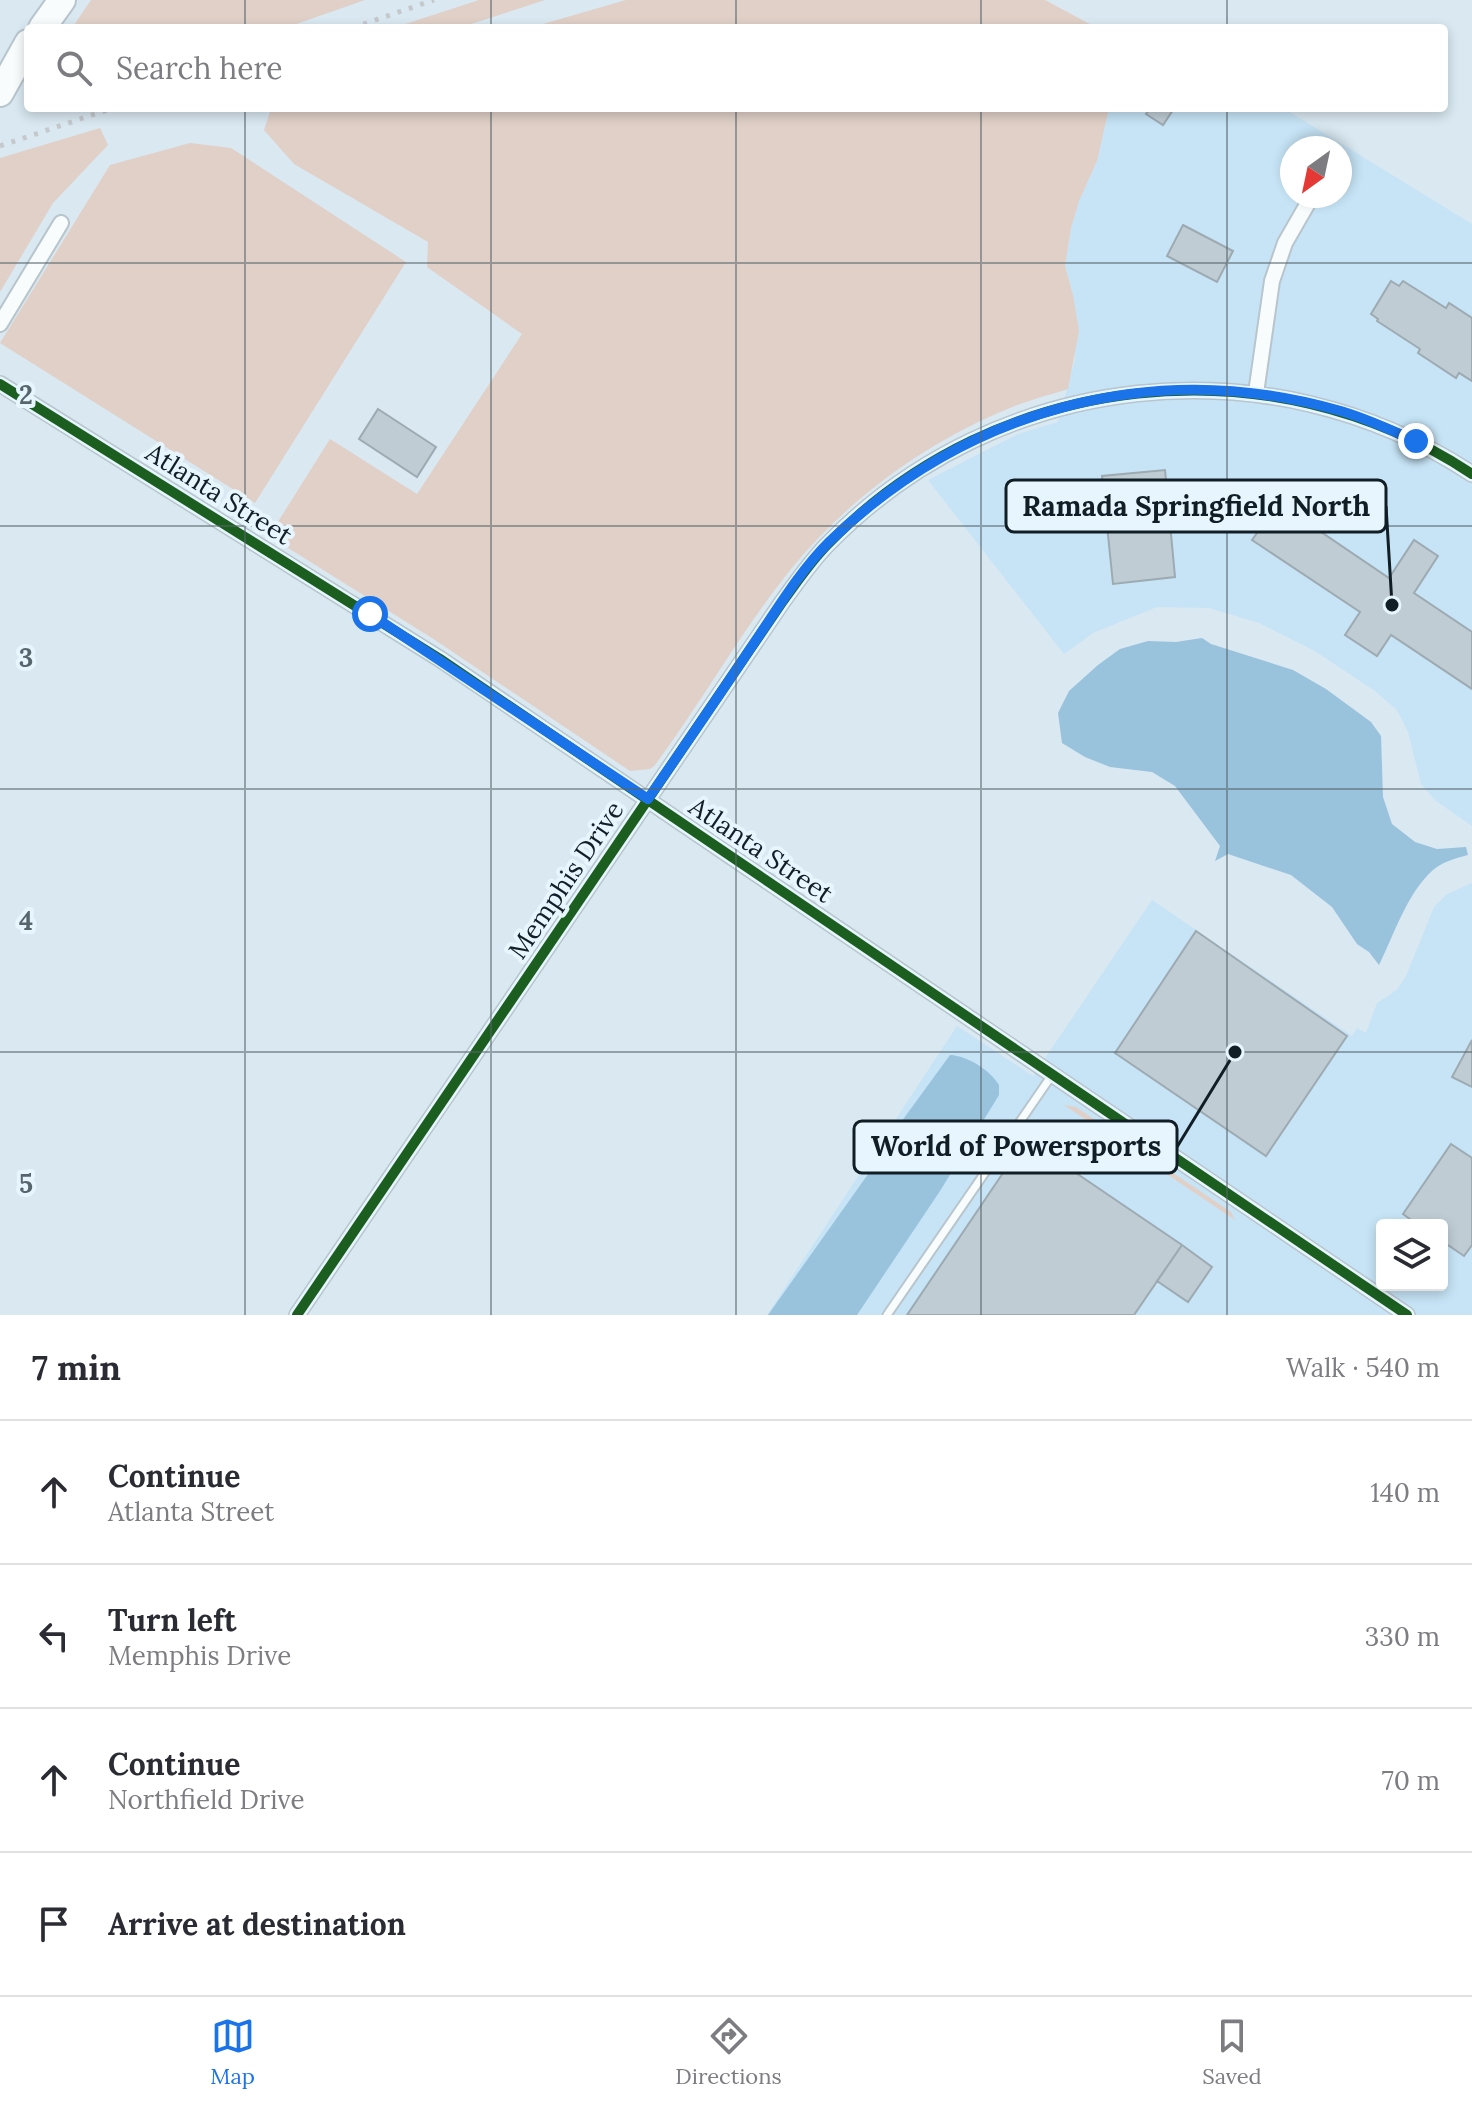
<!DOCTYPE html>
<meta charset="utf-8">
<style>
:root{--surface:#fff;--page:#f2f2f3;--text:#2b2b33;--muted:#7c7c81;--line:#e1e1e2;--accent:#1a73e8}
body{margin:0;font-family:Lora,serif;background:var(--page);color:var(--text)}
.controls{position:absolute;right:24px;bottom:24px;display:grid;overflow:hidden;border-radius:8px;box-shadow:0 4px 12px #0003}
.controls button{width:72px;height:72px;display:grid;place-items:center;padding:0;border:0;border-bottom:2px solid var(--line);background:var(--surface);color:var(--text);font:40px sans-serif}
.compass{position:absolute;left:1280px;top:136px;width:72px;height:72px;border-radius:50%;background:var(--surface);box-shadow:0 4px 12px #0003;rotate:213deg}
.stop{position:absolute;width:24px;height:24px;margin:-18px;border:6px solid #1a73e8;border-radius:50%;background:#fff}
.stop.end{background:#1a73e8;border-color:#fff;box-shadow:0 2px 8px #0008}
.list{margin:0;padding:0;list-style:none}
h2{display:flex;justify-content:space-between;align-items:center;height:104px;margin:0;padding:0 32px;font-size:34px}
h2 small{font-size:26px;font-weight:400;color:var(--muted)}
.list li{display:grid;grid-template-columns:52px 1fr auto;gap:24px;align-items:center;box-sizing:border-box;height:144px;padding:0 32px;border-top:2px solid var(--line)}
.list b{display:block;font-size:30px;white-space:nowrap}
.list p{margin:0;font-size:26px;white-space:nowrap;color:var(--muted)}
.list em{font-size:26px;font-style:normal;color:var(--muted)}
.icon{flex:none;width:44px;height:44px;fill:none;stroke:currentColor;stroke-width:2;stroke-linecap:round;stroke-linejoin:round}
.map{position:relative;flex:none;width:1472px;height:1315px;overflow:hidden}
.search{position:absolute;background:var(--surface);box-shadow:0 4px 12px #0003;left:24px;right:24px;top:24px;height:88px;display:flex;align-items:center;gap:20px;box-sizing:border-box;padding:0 28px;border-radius:8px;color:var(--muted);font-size:30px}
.sheet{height:680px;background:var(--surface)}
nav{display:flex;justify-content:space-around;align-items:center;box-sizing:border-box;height:112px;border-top:2px solid var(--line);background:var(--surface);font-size:22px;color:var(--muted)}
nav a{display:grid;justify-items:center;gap:4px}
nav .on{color:var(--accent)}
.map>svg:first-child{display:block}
.built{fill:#c6e4f6;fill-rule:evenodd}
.green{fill:#e0d0c7}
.water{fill:#99c2dc}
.building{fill:#bfccd4;stroke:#9eaab2;stroke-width:2}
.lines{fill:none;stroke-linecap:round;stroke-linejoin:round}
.service-casing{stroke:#b8c5cd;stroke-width:11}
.minor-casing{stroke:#b8c5cd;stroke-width:18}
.motorway-casing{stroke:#b8c5cd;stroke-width:30}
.service{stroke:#f9fcfd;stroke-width:7}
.minor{stroke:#f9fcfd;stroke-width:14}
.motorway{stroke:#f9fcfd;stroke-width:26}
.rail{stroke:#c5c9cc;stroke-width:5;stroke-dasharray:4 8;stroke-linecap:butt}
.cycleway-casing{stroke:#e7f5fe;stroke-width:15}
.cycleway{stroke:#1b5e20;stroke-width:10}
.route{stroke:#1a73e8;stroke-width:10}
.grid{fill:none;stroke:#57656c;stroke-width:2;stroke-opacity:0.55}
.labels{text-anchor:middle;stroke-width:8;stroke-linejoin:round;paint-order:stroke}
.street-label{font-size:26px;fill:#111e25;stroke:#e7f5fe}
.grid-label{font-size:26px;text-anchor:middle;font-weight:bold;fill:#57656c;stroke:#e7f5fe;stroke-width:8;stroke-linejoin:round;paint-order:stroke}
.leader{fill:none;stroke:#111e25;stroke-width:3}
.callout-dot{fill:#111e25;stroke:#e7f5fe;stroke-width:3}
.callout{fill:#e7f5fe;stroke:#111e25;stroke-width:3}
.callout-label{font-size:28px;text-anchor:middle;font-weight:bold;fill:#111e25}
</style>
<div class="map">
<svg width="1472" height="1315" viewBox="0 0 1472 1315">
<rect width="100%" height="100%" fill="#d9e8f1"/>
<!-- built -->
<path class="built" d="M 1109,108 L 1283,108 L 1472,224 L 1472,826 L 1435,800 L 1421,784 L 1408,732 L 1397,710 L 1375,691 L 1315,651 L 1259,623 L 1209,608 L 1157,607 L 1093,633 L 1064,654 L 928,480 L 1018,434 L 1058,422 L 1075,360 L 1073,295 L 1065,266 L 1071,228 L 1079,201 L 1097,161 ZM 1292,148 L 1340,148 L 1340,196 L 1292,196 Z
M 1472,883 L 1472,1315 L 767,1315 L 957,1026 L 1033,1076 L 1152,900 L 1352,1036 L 1357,1028 L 1366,1033 L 1377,1003 L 1397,990 L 1406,976 L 1434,907 L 1447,894 ZM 1382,1225 L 1442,1225 L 1442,1285 L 1382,1285 Z"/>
<!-- green -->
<path class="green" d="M 91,0 L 365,0 L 285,28 L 72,28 Z
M 479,0 L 545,0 L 459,28 L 393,28 Z
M 626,0 L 1045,0 L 1097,28 L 529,28 Z
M 276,108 L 1109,108 L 1097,161 L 1079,201 L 1071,228 L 1065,266 L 1073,295 L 1079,331 L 1068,389 C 1049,395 1029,400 1010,408 C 926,442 848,499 791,569 C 741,631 702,702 655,765 L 650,769 L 630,771 L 435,640 L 269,536 L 330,439 L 417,494 L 522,334 L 427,267 L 428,242 L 294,164 L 264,130 L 270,112 Z
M 100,128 L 108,145 L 53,203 L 0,292 L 0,158 Z
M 190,143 L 231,148 L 406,262 L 255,503 L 0,343 L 110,165 Z
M 1064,1105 L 1076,1107 L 1231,1212 L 1235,1220 Z"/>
<!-- water -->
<path class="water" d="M 1202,638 L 1211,644 L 1293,670 L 1326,689 L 1371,722 L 1381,736 L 1383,797 L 1392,824 L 1415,842 L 1437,849 L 1466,847 L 1468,855 C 1456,858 1442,862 1433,870 C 1407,893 1394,935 1379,965 L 1369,952 L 1357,944 L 1332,907 L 1291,875 L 1228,854 L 1215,861 L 1220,846 L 1175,786 L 1152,772 L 1110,767 L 1085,757 L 1062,743 L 1058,713 L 1069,691 L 1098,665 L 1120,649 L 1148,641 L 1176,642 Z
M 950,1055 C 968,1056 990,1070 999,1085 L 999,1095 L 940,1191 L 857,1315 L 768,1315 L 871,1170 L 880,1151 Z"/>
<!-- building -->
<path class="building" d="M 1150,108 L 1170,108 L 1173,110 L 1163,125 L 1146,114 Z
M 1183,225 L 1233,251 L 1217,282 L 1167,256 Z
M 1391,281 L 1399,286 L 1403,281 L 1446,308 L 1449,303 L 1472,318 L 1472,381 L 1459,373 L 1456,378 L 1418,353 L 1420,349 L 1377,321 L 1378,319 L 1371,314 Z
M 378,409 L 436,447 L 417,477 L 359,439 Z
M 1165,470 L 1175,577 L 1113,584 L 1102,476 Z
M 1271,498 L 1389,578 L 1414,540 L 1438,556 L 1414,593 L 1472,632 L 1472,689 L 1391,635 L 1377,656 L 1345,635 L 1360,612 L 1252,540 L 1257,533 L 1250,528 Z
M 1196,931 L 1347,1036 L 1266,1156 L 1115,1053 Z
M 1472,1040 L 1472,1087 L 1452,1077 Z
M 1026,1139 L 1182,1245 L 1134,1315 L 907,1315 Z
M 1451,1144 L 1472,1158 L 1472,1245 L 1464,1256 L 1442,1241 L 1442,1225 L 1418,1225 L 1403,1214 Z
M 1182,1245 L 1212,1267 L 1188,1302 L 1157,1281 Z"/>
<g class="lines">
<!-- service casing -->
<g class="service-casing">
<path id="service" d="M 887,1315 L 1052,1075"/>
</g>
<!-- minor casing -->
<g class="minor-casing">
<path id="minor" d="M 0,324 L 61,223
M 0,384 L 440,659 L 1407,1315
M 1256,393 L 1272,281 L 1285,243 L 1312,196
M 297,1315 L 783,601 C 797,582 811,561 828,544 C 997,370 1270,340 1472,474"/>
</g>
<!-- motorway casing -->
<g class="motorway-casing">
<path id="motorway" d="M 42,28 L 62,0
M 0,93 L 28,43"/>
</g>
<!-- service -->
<use href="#service" class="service"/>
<!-- minor -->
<use href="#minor" class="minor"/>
<!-- motorway -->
<use href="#motorway" class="motorway"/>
<!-- rail -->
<path class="rail" d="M 352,28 L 434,0
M 0,146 L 113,108"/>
<!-- cycleway casing -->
<g class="cycleway-casing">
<path id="cycleway" d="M 0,384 L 440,659 L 1407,1315
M 297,1315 L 783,601 C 797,582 811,561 828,544 C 997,370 1270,340 1472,474"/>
</g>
<!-- cycleway -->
<use href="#cycleway" class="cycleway"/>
</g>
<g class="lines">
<!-- route -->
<path class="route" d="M 370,614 L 648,799 C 682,749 717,699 750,649 C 775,613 798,573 829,542 C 967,409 1152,358 1337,410 C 1364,417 1390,430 1416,441"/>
</g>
<!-- grid -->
<path class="grid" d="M 245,0 L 245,28M 491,0 L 491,28M 736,0 L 736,28M 981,0 L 981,28M 1227,0 L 1227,28M 245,108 L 245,1315M 491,108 L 491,1315M 736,108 L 736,1315M 981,108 L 981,1315M 1227,108 L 1227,1315M 0,263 L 1472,263M 0,526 L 1472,526M 0,789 L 1472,789M 0,1052 L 1472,1052"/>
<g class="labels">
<!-- street labels -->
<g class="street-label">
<text transform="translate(219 494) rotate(32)" y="9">Atlanta Street</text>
<text transform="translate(761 850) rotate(34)" y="9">Atlanta Street</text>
<text transform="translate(566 880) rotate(-56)" y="9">Memphis Drive</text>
</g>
</g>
<g class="grid-label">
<text x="26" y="404">2</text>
<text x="26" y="667">3</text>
<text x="26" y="930">4</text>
<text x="26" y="1193">5</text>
</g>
<!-- callouts -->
<path class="leader" d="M1392 605L1386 506M1235 1052L1177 1147"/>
<g class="callout-dot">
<circle cx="1392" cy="605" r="8"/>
<circle cx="1235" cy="1052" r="8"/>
</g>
<g class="callout">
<rect x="1006" y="480" width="380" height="52" rx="8"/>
<rect x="854" y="1121" width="323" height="52" rx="8"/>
</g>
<g class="callout-label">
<text x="1196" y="516">Ramada Springfield North</text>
<text x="1016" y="1156">World of Powersports</text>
</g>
</svg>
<div class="controls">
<button><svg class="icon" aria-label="layers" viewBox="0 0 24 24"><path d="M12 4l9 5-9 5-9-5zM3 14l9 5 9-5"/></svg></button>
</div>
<svg class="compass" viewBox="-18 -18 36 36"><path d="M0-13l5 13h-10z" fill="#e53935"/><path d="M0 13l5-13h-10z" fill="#7c7c81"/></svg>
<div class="stop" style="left:370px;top:614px"></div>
<div class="stop end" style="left:1416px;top:441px"></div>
<div class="search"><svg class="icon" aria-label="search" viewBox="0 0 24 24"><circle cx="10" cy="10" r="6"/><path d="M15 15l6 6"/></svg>Search here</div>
</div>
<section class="sheet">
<h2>7 min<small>Walk · 540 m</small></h2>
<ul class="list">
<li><svg class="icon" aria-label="ahead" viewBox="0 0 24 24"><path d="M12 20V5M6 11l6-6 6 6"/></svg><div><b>Continue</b><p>Atlanta Street</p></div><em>140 m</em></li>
<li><svg class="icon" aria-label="left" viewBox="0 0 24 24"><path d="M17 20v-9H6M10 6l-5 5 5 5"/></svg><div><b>Turn left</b><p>Memphis Drive</p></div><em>330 m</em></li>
<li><svg class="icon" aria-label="ahead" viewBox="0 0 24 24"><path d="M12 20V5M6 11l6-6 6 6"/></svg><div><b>Continue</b><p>Northfield Drive</p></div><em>70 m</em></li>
<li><svg class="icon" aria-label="arrive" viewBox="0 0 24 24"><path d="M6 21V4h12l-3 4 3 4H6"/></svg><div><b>Arrive at destination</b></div></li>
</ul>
</section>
<nav>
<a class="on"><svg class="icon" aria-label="map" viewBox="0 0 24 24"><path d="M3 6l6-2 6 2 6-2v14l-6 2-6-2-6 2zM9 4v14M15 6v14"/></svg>Map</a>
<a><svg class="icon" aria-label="directions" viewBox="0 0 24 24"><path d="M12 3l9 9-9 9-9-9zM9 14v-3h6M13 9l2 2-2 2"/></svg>Directions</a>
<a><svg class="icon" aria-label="saved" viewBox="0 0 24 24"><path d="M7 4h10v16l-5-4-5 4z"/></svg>Saved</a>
</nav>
